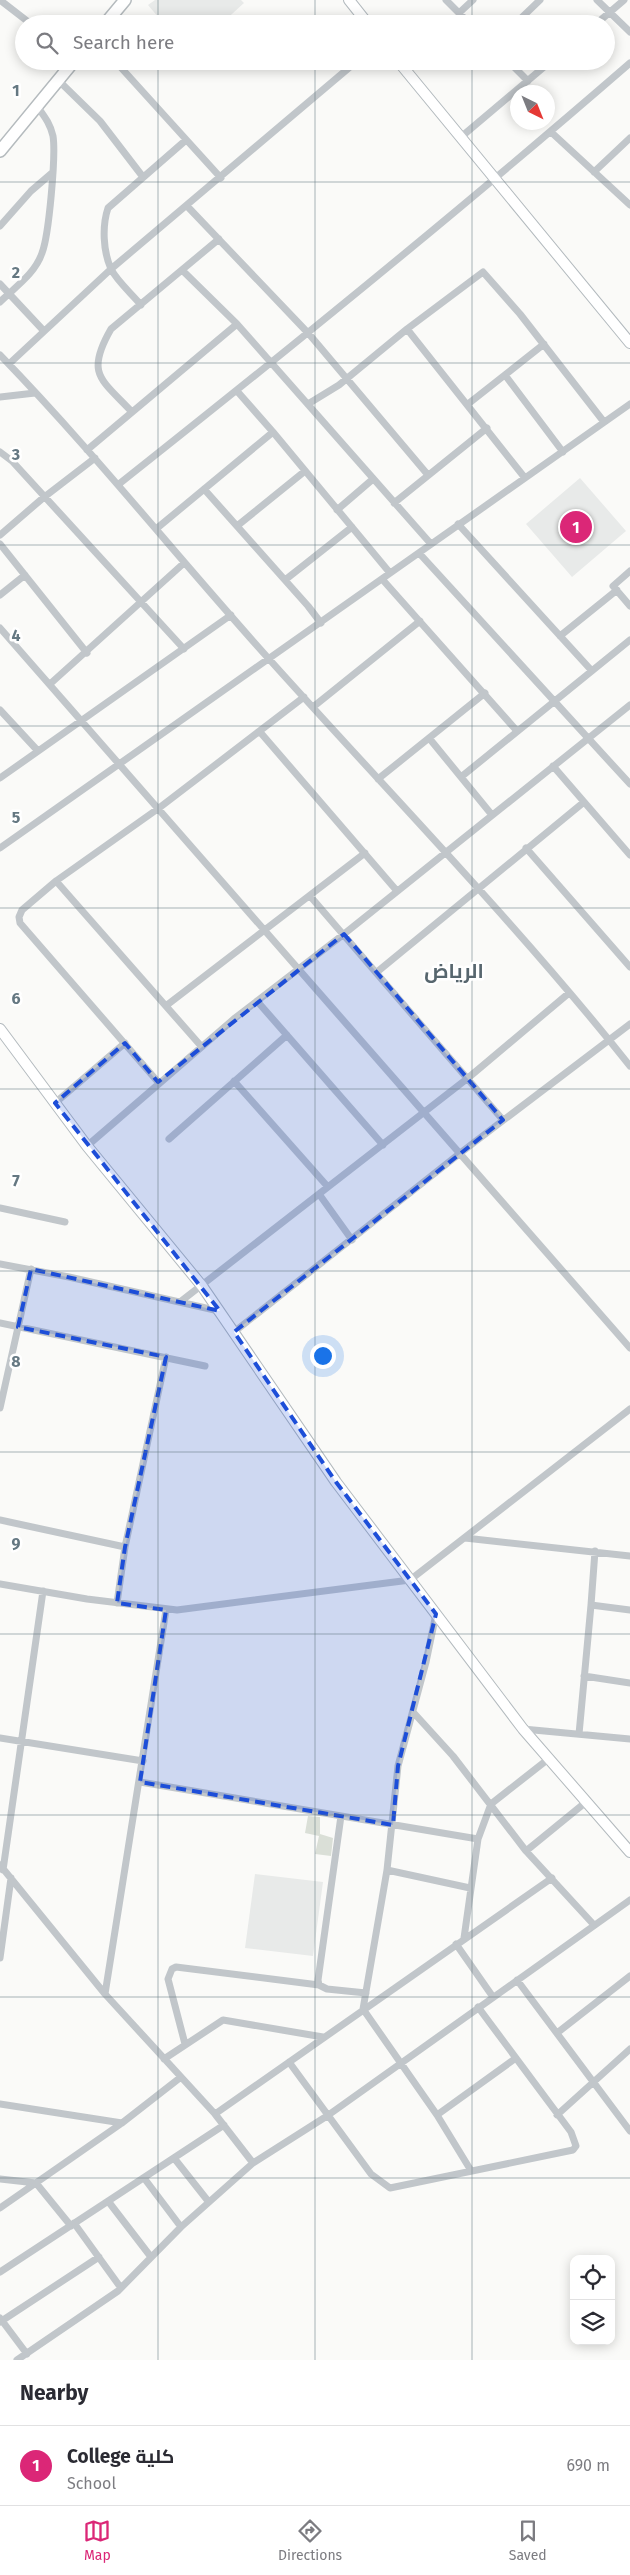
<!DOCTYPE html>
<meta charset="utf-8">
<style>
:root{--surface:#fff;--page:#f7f7f7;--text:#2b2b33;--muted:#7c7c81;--line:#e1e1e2;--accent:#db2777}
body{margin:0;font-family:"Fira Sans",Cairo,sans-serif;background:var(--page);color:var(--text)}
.controls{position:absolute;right:15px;bottom:15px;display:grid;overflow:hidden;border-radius:10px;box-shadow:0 2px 12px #0003}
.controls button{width:45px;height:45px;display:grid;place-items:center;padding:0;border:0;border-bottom:1px solid var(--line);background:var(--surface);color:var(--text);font:25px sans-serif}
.compass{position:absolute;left:510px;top:85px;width:45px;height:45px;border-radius:50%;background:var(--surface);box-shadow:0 2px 12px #0003;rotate:137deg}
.you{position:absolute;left:322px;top:1355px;width:18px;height:18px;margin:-12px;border:4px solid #fff;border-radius:50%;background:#1a73e8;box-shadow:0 0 0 8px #1a73e833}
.badge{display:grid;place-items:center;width:32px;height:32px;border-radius:50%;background:var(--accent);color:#fff;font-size:16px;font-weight:700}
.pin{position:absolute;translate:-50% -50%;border:2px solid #fff;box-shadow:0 1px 5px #0006}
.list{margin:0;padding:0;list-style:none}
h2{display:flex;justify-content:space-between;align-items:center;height:65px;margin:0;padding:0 20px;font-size:21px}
h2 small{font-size:16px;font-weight:400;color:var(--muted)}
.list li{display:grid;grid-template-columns:32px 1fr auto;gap:15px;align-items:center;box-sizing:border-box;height:80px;padding:0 20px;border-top:1px solid var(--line)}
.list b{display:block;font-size:19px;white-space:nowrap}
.list p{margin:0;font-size:16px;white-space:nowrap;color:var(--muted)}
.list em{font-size:16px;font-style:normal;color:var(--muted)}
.icon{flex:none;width:28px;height:28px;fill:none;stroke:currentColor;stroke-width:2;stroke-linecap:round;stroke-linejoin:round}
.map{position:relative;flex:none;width:630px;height:2360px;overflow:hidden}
.search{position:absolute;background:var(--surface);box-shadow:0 2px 12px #0003;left:15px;right:15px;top:15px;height:55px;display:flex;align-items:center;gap:12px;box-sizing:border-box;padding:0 18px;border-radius:28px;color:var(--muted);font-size:19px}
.sheet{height:145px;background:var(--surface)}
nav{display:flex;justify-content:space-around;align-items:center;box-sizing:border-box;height:70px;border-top:1px solid var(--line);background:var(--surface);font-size:14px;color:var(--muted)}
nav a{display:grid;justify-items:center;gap:2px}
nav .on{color:var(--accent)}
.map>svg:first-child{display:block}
.built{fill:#e8eae9}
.green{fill:#dadfd7}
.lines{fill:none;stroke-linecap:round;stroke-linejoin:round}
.secondary-casing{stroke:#b3babe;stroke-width:12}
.primary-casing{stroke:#b5bbbe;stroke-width:14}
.street{stroke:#c1c6ca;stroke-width:7}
.secondary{stroke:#fff;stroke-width:10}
.primary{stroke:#fff;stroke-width:11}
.marked{fill:#1d4ed8;fill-opacity:0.2;stroke:#1d4ed8;stroke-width:4;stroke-dasharray:10 6;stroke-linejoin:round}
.grid{fill:none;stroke:#657882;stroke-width:1;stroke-opacity:0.55}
.labels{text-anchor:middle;stroke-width:5;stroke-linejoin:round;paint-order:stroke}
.district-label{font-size:20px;font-weight:bold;fill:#57666e;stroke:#fff}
.grid-label{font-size:16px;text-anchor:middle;font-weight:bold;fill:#657882;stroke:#fff;stroke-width:5;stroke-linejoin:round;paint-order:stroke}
</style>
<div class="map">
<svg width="630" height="2360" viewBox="0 0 630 2360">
<rect width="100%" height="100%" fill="#fafaf8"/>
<!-- built -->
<path class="built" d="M 155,0 L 241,0 L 244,3 L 221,24 L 164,24 L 148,5 Z
M 580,478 L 626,531 L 572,577 L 526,524 Z
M 255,1874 L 323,1882 L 313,1956 L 245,1948 Z"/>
<!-- green -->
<path class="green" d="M 308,1816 L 320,1817 L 320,1834 L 333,1838 L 331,1856 L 315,1854 L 319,1836 L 305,1833 Z"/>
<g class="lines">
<!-- secondary casing -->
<g class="secondary-casing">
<path id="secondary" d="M 349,0 L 368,24
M 398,61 L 630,343
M 0,1029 L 87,1146 L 202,1286 L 336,1482 L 523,1729 L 630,1852"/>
</g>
<!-- primary casing -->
<g class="primary-casing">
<path id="primary" d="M 105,24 L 125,0
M 0,151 L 74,61"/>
</g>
<!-- street -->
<path class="street" d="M 0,0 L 31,24
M 446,0 L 470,24
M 597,0 L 630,32
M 459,13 L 473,0
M 515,24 L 540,0
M 596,24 L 624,0
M 115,61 L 221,178
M 508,61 L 528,81
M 58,80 L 100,121 L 143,177
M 551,132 L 630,205
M 461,137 L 551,61
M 594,172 L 630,138
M 187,206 L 309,334 L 428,475
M 0,226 L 31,191 L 52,173
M 182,270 L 237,324
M 0,284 L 43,330
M 0,302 C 15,287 35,274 42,253 C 49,235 56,155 53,136 C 50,123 44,116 37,106
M 141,305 C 132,294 117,281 111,269 C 103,251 102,226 108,208 L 186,140
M 407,329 L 525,478
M 0,355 C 94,452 178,558 269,659 C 390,794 517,924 630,1066
M 9,364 L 111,269 L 357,61
M 505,375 L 563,452
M 237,391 L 273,432
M 0,397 L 35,393
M 308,404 L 339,385 L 407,329 L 483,272 L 520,314 L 604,422
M 468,404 L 544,344
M 132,412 C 101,379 85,374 111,329 L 219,239
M 87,450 L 237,324 L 431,544
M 0,452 L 12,461 L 184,649
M 119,484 C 292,347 463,208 630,63
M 204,489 L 308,606 L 321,623
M 394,503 L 487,428
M 337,510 L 373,479
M 458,524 L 592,671
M 237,526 L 305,471
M 156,529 L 273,432 L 390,573
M 0,535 L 43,498 L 95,458
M 0,544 L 87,653
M 419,553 L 630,784
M 630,571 L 613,586 L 630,606
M 382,579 L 517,731
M 285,580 L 352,527
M 0,595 L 25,575
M 0,628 L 630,1348
M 560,636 L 617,590
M 50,684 L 184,563
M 313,707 L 420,621
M 0,710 L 38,751
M 260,732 L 397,891
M 429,738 L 492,815
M 553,766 L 630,855
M 461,777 L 630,640
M 0,778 L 231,615
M 378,779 L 485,693
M 0,848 L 630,404
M 526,848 L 630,967
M 56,881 L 201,1046
M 310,896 L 503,1120
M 377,972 L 584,802
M 257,1001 L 383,1145
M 167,1005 L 365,853
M 234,1081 L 328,1187
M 158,1082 L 20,923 L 19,917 L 22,910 L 56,881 L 159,808 L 304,697
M 55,1103 L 125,1043
M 169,1139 L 287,1035
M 87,1146 L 235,1018 L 344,934 L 630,705
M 319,1194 L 352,1240
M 0,1208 L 65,1222
M 0,1264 L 69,1277 L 219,1311
M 180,1302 L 468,1078 L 569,993
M 0,1323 L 205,1366
M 234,1332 L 459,1154 L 630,1024
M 0,1408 L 31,1269
M 0,1520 L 125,1547
M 465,1538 L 630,1556
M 595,1551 L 591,1605 L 630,1610
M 0,1584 L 87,1599 L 177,1610 L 410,1580 L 630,1409
M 117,1603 L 125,1547 L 166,1357
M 436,1614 L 426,1662 L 398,1766 L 387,1870 L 363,2009 L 437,2115 L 470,2169
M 584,1676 L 630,1683
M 413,1712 L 453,1756 L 526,1851 L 594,1925
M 523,1729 L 630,1739
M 579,1734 L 591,1605
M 0,1738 L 143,1761
M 140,1782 L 478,1839
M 341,1816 L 318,1980 L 319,1985 L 327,1989 L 366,1993
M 526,1851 L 586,1802
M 0,1865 L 105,1994 L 215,2114 L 253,2163
M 3,1870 L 43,1591
M 387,1870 L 470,1888
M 464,1938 L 478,1839 L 491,1804 L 547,1760
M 456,1944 L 493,1997
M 0,1958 L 11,1878
M 517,1980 L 630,2131
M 105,1994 L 166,1610
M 557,2033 L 630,1976
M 185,2044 L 168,1979 L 172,1969 L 176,1967 L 319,1985
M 164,2059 L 223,2020 L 323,2037
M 289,2062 L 371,2174 L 390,2188 L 573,2150 L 576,2146 L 571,2132 L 478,2007
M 0,2104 L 122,2123
M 215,2114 L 552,1878
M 437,2115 L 516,2058
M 557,2115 L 630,2049
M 174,2158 L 208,2201
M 144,2178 L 181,2227
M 0,2179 L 36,2183 L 71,2226
M 108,2201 L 151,2257
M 0,2208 L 122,2123 L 181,2077
M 74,2223 L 121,2288
M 0,2272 L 224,2125
M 0,2318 L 27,2354
M 0,2322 L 99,2257
M 17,2360 L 118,2291 L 181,2227 L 253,2163 L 327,2116 L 630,1900"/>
<!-- secondary -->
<use href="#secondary" class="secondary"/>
<!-- primary -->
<use href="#primary" class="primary"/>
</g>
<!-- marked area -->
<path class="marked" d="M 344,934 L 503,1120 L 234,1332 L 336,1482 L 436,1614 L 398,1766 L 393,1825 L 140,1782 L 166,1610 L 117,1603 L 125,1547 L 166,1357 L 18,1327 L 31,1269 L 220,1311 L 55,1103 L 125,1043 L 158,1082 Z"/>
<!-- grid -->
<path class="grid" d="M 158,0 L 158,24M 315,0 L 315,24M 472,0 L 472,24M 158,61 L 158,2360M 315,61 L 315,2360M 472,61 L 472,2360M 0,182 L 630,182M 0,363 L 630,363M 0,545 L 630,545M 0,726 L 630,726M 0,908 L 630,908M 0,1089 L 630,1089M 0,1271 L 630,1271M 0,1452 L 630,1452M 0,1634 L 630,1634M 0,1815 L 630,1815M 0,1997 L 630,1997M 0,2178 L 630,2178"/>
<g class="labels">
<!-- district labels -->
<g class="district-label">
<text x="454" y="978">الرياض</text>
</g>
</g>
<g class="grid-label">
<text x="16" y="96">1</text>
<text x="16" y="278">2</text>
<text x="16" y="460">3</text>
<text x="16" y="641">4</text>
<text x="16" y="823">5</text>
<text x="16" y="1004">6</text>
<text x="16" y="1186">7</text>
<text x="16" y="1367">8</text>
<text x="16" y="1549">9</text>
</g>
</svg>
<div class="controls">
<button><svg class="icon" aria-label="locate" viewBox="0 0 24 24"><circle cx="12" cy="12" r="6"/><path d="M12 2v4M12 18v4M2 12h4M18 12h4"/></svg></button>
<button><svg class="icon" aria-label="layers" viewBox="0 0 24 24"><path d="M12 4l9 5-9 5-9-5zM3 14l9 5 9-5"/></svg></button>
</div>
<svg class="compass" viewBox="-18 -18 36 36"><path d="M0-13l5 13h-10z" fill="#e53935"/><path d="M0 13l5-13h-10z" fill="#7c7c81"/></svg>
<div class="you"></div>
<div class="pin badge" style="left:576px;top:527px">1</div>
<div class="search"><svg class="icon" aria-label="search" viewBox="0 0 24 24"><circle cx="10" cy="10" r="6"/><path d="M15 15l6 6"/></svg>Search here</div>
</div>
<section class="sheet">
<h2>Nearby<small></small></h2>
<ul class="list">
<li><span class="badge">1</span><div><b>College كلية</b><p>School</p></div><em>690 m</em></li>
</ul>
</section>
<nav>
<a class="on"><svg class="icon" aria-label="map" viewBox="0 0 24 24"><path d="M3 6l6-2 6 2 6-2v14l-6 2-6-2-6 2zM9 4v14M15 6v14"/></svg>Map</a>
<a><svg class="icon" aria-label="directions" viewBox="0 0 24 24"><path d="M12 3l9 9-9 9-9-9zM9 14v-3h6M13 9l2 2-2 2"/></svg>Directions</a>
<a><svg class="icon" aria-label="saved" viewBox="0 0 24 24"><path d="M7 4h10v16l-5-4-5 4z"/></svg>Saved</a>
</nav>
